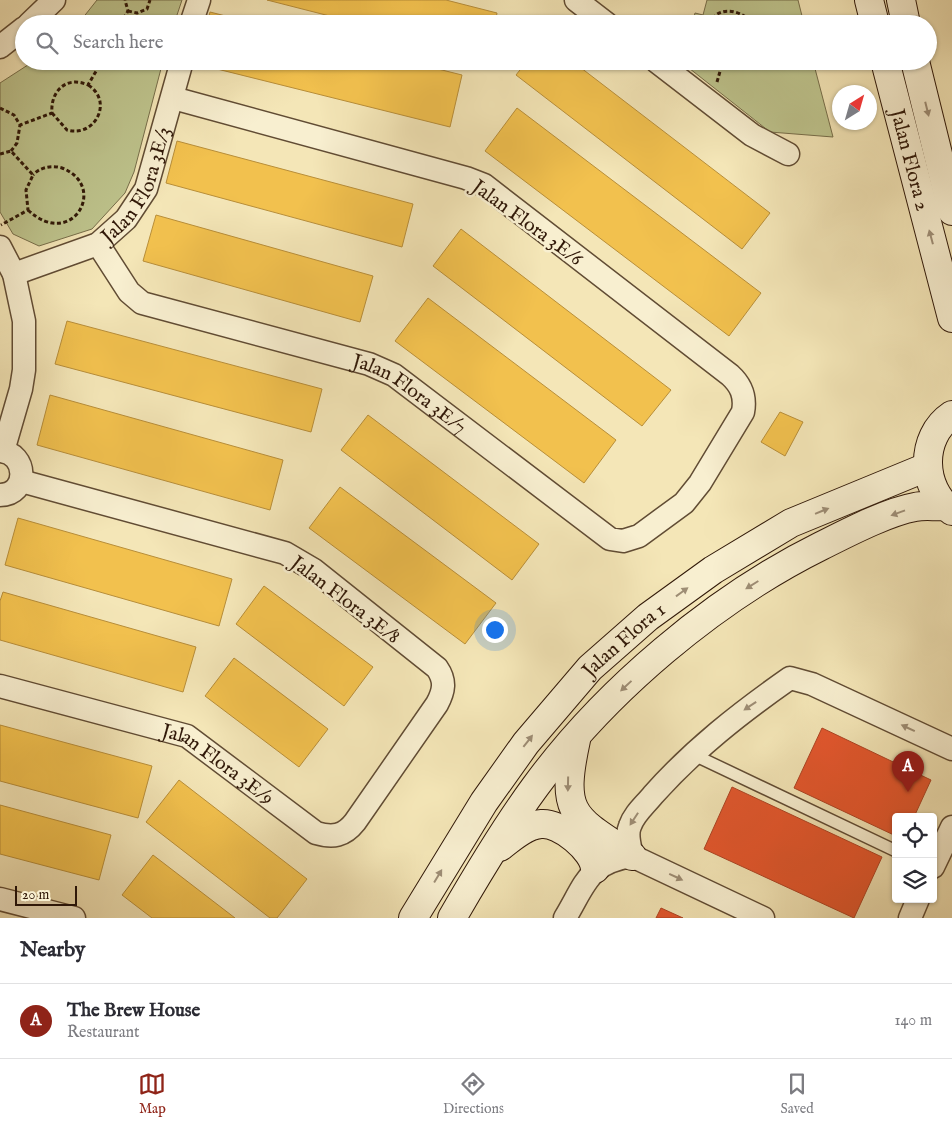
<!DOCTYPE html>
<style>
:root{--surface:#fff;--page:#f2f2f3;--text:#2b2b33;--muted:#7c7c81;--line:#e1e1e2;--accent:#8f2418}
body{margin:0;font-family:"IM FELL English",serif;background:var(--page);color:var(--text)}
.controls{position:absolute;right:15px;bottom:15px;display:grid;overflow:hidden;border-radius:5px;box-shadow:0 1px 4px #0004}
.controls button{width:45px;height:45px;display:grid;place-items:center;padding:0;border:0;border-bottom:1px solid var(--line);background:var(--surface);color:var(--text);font:25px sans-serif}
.compass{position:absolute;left:832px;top:85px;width:45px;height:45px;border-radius:50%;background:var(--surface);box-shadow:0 1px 4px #0004;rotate:37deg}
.scale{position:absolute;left:15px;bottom:12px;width:62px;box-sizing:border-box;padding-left:5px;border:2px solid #301808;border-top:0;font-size:14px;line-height:18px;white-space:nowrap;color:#301808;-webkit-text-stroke:4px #f8efd0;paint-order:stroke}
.you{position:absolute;left:494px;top:629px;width:18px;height:18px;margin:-12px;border:4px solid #fff;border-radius:50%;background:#1a73e8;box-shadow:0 0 0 8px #1a73e833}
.badge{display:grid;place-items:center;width:32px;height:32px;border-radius:50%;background:var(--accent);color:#fff;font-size:16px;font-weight:700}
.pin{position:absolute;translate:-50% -41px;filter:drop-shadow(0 1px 2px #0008)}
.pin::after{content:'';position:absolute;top:26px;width:18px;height:15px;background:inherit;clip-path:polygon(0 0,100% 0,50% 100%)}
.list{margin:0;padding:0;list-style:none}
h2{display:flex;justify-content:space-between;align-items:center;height:65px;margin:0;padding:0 20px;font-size:21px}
h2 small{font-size:16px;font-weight:400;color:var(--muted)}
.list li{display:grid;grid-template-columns:32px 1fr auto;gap:15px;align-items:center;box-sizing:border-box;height:75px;padding:0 20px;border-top:1px solid var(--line)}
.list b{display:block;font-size:19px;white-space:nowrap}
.list p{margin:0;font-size:16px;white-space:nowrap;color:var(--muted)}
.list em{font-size:16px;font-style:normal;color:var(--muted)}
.icon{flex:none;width:28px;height:28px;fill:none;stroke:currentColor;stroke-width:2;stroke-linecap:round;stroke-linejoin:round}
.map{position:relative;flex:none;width:952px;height:918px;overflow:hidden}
.search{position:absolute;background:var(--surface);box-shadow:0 1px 4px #0004;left:15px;right:15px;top:15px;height:55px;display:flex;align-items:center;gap:12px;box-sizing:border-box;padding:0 18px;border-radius:28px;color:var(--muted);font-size:19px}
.sheet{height:140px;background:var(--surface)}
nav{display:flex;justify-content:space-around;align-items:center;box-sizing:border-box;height:70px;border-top:1px solid var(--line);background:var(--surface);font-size:14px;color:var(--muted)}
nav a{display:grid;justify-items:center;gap:2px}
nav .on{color:var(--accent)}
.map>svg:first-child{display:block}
.green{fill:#bec48d;stroke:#776e4a}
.homes{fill:#f2c14e;stroke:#b88e39}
.shops{fill:#e4572e;stroke:#ae4423}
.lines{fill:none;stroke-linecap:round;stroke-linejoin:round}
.lane-casing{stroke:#614c34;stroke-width:14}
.street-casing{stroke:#614c34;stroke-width:25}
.secondary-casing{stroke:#301808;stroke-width:30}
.path{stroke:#301808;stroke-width:3;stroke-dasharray:4 2.5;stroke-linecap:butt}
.lane{stroke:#f8efd0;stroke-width:11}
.street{stroke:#f8efd0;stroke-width:22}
.secondary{stroke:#f8efd0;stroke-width:28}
.oneway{fill:#9e8e76}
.labels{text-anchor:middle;stroke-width:5;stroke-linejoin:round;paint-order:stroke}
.street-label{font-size:20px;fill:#301808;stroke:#f8efd0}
</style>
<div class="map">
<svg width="952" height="918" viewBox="0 0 952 918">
<rect width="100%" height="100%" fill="#f4e6b7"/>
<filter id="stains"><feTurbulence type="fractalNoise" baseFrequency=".004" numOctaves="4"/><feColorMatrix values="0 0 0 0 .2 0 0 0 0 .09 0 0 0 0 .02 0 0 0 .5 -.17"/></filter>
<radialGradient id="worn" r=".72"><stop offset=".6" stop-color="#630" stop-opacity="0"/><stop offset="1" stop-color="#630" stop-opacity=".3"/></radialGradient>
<!-- green -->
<path class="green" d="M 97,0 L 182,0 L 174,24 L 78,24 Z
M 707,0 L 798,0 L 804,24 L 692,24 L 695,13 L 703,15 Z
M 34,61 L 163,61 L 134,172 L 125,193 L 92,229 L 39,246 L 13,234 L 0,212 L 0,83 Z
M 680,61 L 813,61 L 833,137 L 770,132 Z"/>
<!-- homes -->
<path class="homes" d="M 267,0 L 446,0 L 497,13 L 495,24 L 361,24 Z
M 210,12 L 257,24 L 207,24 Z
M 198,61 L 406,61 L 462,75 L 450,127 L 197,64 Z
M 527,61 L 572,61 L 770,213 L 742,249 L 516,75 Z
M 517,108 L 761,293 L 729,336 L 485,151 Z
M 177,141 L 413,204 L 402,247 L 166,183 Z
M 156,215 L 373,276 L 360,322 L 143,261 Z
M 461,229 L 671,390 L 642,426 L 433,266 Z
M 428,298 L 616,440 L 584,483 L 395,341 Z
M 67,321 L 322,389 L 311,432 L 55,364 Z
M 50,395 L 283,460 L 270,510 L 37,445 Z
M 780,412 L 803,422 L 785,456 L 761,442 Z
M 368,415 L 539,544 L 512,580 L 341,450 Z
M 340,487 L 496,603 L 465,644 L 309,528 Z
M 18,518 L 232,579 L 219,626 L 5,565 Z
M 264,586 L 373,667 L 344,706 L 236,624 Z
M 3,592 L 196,647 L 183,692 L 0,640 L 0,601 Z
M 234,658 L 328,729 L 299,767 L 205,696 Z
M 0,725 L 152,766 L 138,818 L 0,781 Z
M 179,780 L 307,879 L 277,918 L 270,918 L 146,822 Z
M 0,805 L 111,835 L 99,880 L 0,854 Z
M 153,855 L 235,918 L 152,918 L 122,895 Z"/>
<!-- shops -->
<path class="shops" d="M 822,728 L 931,780 L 914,817 L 896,817 L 896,836 L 794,788 Z
M 732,787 L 882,857 L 854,918 L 704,849 Z
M 661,908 L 683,918 L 656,918 Z"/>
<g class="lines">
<!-- lane casing -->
<g class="lane-casing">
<path id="lane" d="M 692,754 L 896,851"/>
</g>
<!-- street casing -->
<g class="street-casing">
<g id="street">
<path d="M 576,0 L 607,24"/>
<path d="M 29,24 L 54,0"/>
<path d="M 191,24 L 199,0"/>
<path d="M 0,47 L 24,28"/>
<path d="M 656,61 L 752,135 L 788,154"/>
<path id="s1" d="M 98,244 L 129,292 L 142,303 L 369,364 L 394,375 L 610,539 L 623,541 L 639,536 L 684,503 L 700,483 L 743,412 C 746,396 741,385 730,375 L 484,185 L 466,178 L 173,98"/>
<path d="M 0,247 L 14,274 L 24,321 L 24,370 L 21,389 L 3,451"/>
<path id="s2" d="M 14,274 L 98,244 L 126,219 L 146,189 L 182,61"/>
<path d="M 0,451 C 28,453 29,495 0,495"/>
<path id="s3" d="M 0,686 L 187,736 L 316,833 C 333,838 344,836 355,822 L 437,704 C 444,691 446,681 437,668 L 314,570 L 285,553 L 21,481"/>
<path d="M 632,856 C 630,846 626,835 630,826 C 634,814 645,805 653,795 C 694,749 740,713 790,678 L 812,684 L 952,749"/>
<path d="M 632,856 L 763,918"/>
<path d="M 933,867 L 952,827"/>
<path d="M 0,899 L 74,918"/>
<path d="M 565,918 C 586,883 588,863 632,856"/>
<path d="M 910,918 L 918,899"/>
</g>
</g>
<!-- secondary casing -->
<g class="secondary-casing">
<g id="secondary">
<path d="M 869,0 L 875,24"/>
<path d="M 901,0 L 906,24"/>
<path id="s4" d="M 885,61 L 952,318"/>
<path d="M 915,61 L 952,211"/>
<path d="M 952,415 C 919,437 921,489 952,511"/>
<path d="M 576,740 C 560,814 572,817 632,856"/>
<path d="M 500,847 C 511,838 526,825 541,824 C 560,822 594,850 595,869"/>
<path id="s5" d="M 413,918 L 484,802 L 526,743 L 590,668 L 648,617 L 713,570 L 791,523 L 927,467"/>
<path d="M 452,918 C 478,873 504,829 535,787 C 605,691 714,599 821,546 C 847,533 887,512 915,507 C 925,505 936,507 945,506"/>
</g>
</g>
<!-- path -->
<path class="path" d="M 128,11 L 137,13 L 147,9 L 150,0
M 120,24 L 128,11 L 125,0
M 709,24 C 718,4 742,10 753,24
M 717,82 L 723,61
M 0,108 L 14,115 L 20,125 L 52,113 C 50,92 66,75 88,85 L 102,61
M 52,113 L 67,130 C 95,138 114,101 88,85
M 11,151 L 17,143 L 20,125
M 0,154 L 11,151 L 33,175 L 26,190 L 28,210 L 1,225
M 28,210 C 72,251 109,186 62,168 C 52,165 40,167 33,175"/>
<!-- lane -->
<use href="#lane" class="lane"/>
<!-- street -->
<use href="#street" class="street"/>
<!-- secondary -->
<use href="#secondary" class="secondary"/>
</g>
<!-- one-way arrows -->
<defs><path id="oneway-solid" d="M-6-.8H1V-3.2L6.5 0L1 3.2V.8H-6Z" transform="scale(1.25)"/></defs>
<g class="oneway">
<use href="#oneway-solid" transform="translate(927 109) rotate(76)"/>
<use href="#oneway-solid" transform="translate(931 237) rotate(-105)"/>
<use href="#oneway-solid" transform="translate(822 511) rotate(-22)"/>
<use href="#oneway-solid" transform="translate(898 513) rotate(160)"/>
<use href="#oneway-solid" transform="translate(752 585) rotate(148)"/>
<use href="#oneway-solid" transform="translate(682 592) rotate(-36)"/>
<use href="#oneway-solid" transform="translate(626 686) rotate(137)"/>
<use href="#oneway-solid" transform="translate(750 706) rotate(146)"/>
<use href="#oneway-solid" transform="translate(908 728) rotate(-155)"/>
<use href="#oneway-solid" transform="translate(528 741) rotate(-52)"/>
<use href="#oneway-solid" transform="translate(568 784) rotate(91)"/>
<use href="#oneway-solid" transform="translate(634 819) rotate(123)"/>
<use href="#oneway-solid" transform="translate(438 876) rotate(-59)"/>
<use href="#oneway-solid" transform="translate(676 877) rotate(25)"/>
</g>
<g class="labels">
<!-- street labels -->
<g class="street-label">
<text dy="7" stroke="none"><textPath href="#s4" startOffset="102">Jalan Flora 2</textPath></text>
<text dy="7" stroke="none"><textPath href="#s2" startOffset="162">Jalan Flora 3E/3</textPath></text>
<text transform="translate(528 222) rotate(36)" y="7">Jalan Flora 3E/6</text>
<text dy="7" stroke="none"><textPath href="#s1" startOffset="359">Jalan Flora 3E/7</textPath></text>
<text transform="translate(346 599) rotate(37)" y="7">Jalan Flora 3E/8</text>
<text dy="7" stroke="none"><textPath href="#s5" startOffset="351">Jalan Flora 1</textPath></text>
<text dy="7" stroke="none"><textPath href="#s3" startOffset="234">Jalan Flora 3E/9</textPath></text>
</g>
</g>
<rect width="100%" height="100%" filter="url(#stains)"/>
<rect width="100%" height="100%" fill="url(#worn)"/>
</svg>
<div class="controls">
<button><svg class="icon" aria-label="locate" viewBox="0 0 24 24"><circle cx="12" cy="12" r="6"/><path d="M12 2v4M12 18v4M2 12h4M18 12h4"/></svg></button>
<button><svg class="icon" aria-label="layers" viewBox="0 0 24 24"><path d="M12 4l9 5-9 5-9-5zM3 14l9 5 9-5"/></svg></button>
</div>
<svg class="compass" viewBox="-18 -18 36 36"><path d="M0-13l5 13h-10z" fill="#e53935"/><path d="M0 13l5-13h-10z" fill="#7c7c81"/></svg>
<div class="scale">20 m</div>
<div class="you"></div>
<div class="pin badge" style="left:908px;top:792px">A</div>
<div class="search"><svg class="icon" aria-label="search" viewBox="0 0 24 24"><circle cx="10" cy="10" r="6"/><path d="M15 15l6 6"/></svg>Search here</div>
</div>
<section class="sheet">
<h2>Nearby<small></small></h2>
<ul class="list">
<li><span class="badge">A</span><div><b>The Brew House</b><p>Restaurant</p></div><em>140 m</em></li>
</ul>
</section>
<nav>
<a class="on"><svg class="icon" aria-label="map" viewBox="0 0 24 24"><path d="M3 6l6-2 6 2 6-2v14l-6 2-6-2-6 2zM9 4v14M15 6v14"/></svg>Map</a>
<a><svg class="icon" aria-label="directions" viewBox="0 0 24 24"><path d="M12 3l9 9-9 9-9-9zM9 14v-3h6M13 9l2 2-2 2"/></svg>Directions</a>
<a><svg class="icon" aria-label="saved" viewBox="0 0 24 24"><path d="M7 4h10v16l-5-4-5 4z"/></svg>Saved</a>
</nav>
